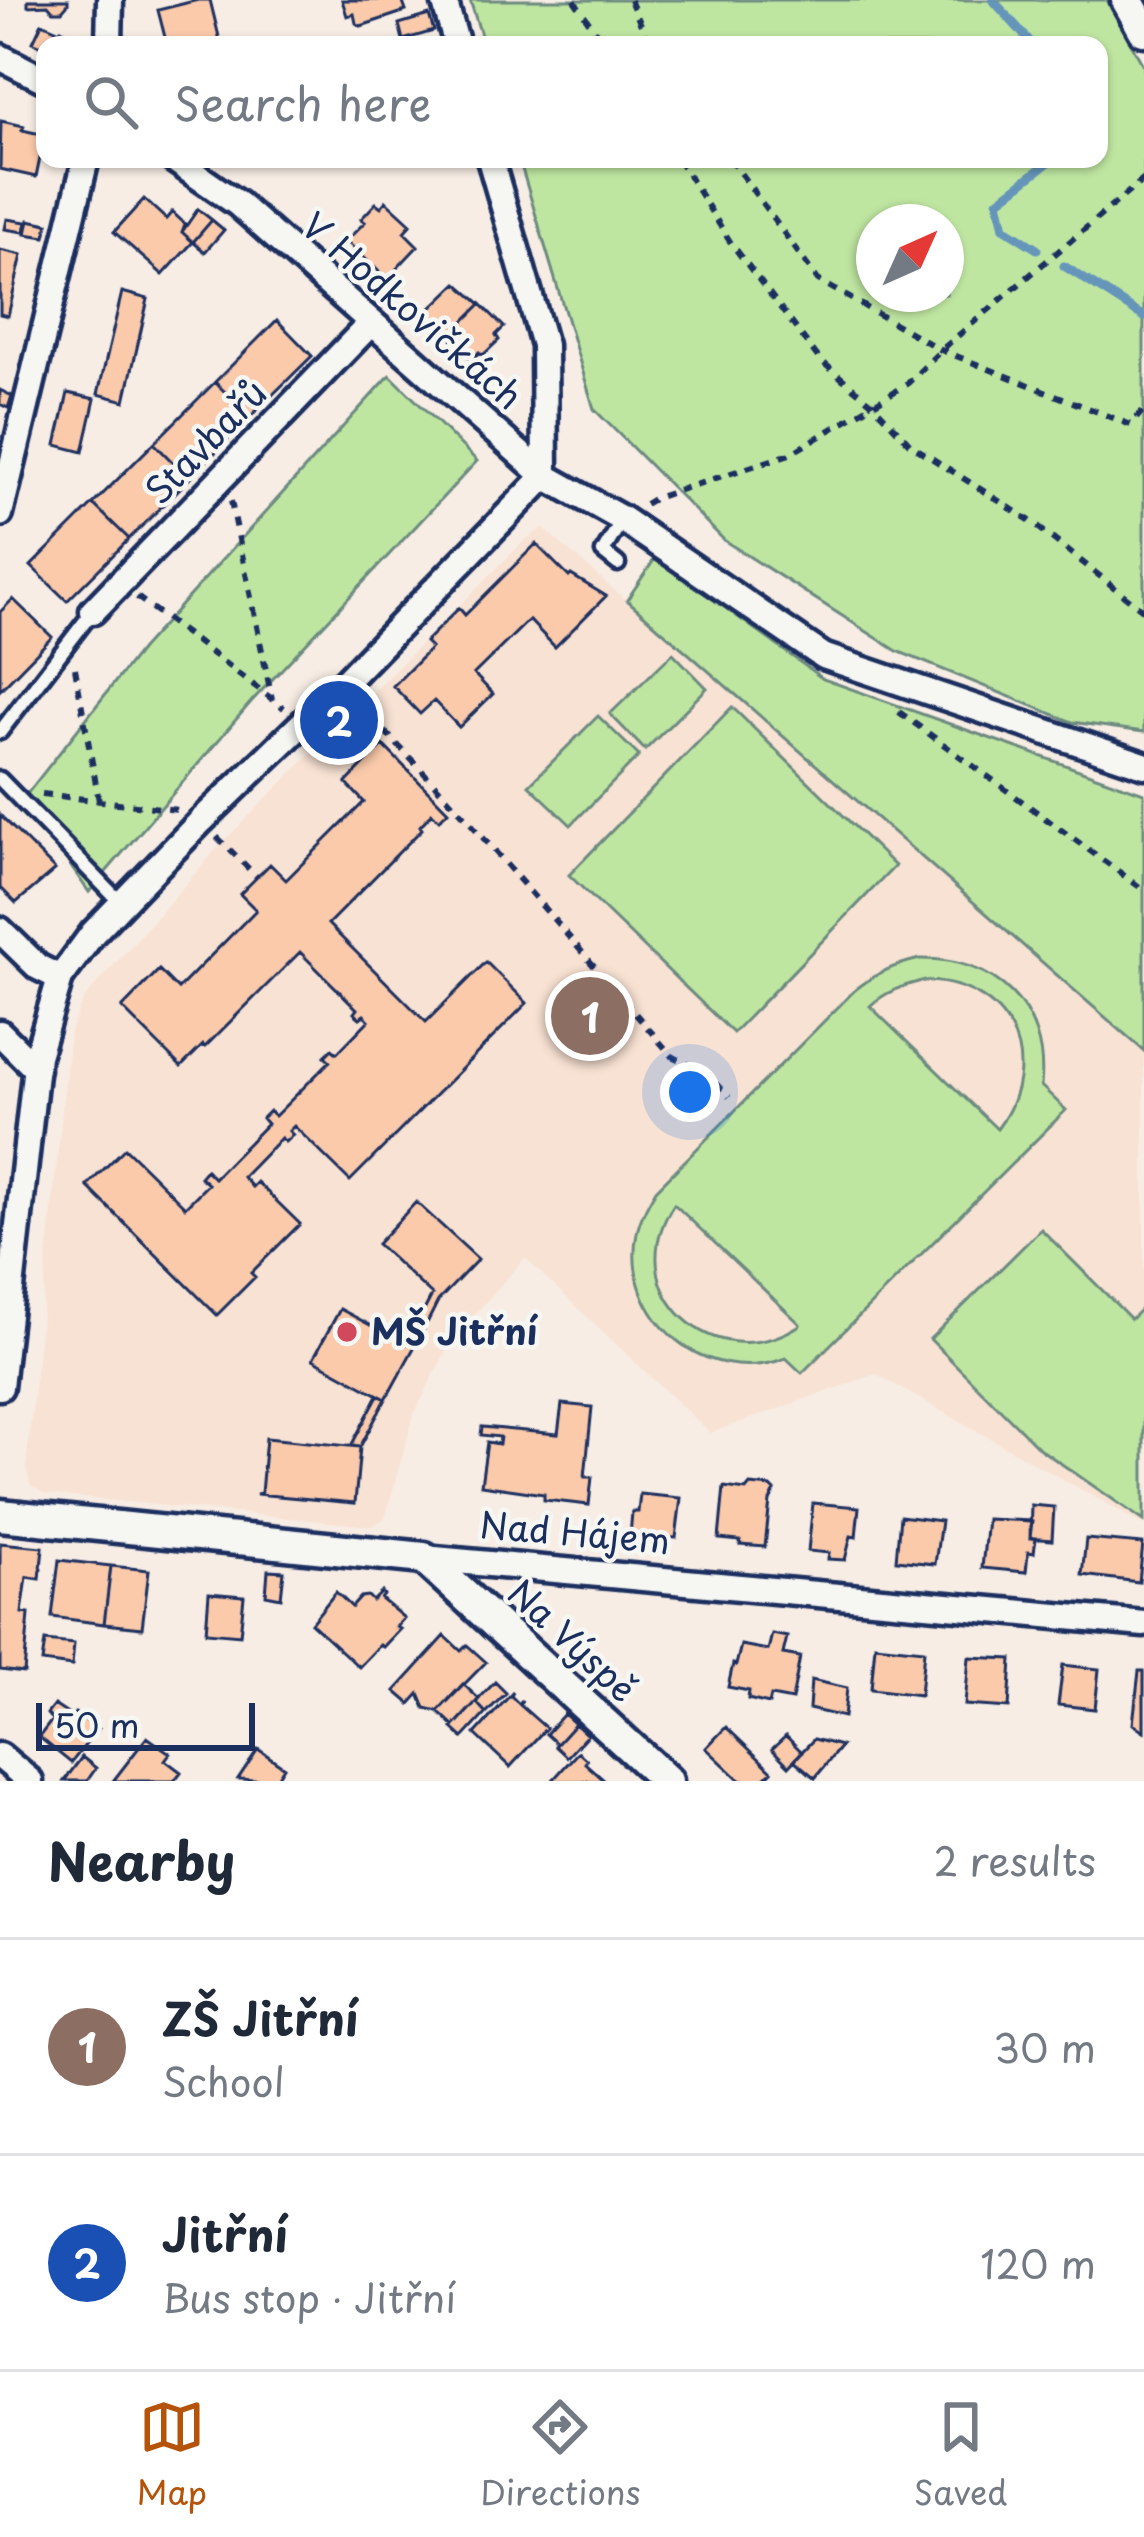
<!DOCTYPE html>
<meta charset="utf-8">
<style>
:root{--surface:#fff;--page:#f2f2f3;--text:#1f2937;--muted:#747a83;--line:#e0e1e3;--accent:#b45309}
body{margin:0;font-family:"Playpen Sans",sans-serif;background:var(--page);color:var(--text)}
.compass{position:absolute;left:856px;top:204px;width:108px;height:108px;border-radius:50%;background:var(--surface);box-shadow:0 3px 9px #0004;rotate:45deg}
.scale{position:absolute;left:36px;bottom:30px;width:219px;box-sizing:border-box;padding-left:12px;border:6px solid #1b2f5e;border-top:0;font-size:33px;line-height:42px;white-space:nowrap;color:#1b2f5e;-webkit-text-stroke:9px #f6f6f2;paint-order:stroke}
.you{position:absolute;left:690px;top:1092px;width:42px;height:42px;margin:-30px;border:9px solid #fff;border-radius:50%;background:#1a73e8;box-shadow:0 0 0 18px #1a73e833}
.badge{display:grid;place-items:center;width:78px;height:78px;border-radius:50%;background:var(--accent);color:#fff;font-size:39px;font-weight:700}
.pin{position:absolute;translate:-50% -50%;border:6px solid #fff;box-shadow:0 3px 12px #0006}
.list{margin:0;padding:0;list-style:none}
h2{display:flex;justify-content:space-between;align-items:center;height:156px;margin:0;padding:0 48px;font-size:51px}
h2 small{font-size:39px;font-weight:400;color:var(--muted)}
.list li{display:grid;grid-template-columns:78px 1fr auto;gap:36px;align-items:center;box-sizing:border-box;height:216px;padding:0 48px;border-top:3px solid var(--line)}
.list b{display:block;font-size:45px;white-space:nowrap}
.list p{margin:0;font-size:39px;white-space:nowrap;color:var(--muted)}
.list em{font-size:39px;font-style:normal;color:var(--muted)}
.icon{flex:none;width:66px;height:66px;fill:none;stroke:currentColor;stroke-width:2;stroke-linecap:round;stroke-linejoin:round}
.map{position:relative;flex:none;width:1144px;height:1781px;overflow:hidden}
.search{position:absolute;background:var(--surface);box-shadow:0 3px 9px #0004;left:36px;right:36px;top:36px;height:132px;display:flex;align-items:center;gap:30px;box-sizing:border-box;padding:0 42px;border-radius:24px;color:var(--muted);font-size:45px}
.sheet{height:588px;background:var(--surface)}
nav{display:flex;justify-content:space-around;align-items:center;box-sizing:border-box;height:168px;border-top:3px solid var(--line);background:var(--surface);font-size:33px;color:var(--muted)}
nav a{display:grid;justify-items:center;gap:6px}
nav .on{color:var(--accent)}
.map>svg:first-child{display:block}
.built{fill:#f8e2d3}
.green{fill:#bfe6a1;stroke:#6d8a80;stroke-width:3;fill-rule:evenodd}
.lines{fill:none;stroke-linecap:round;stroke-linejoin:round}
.stream{stroke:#6596ba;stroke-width:9}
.building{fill:#fbcaaa;stroke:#1b2f5e;stroke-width:3}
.service-casing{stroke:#1b2f5e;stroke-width:21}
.minor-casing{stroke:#1b2f5e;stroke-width:33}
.tertiary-casing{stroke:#1b2f5e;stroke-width:39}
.path{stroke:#1b2f5e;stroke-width:6;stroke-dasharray:9 9;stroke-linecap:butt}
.service{stroke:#f6f6f2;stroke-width:12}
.minor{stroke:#f6f6f2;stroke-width:24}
.tertiary{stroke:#f6f6f2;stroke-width:30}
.poi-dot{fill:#d1495b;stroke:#f6f6f2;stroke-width:4.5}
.labels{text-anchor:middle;stroke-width:9;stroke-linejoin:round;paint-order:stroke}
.street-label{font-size:36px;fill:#1b2f5e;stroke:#f6f6f2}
.poi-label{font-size:36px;font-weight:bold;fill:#1b2f5e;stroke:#f6f6f2;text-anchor:start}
</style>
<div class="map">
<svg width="1144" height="1781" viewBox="0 0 1144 1781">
<rect width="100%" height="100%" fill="#f7ede4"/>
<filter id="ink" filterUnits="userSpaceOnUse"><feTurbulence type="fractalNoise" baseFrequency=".00833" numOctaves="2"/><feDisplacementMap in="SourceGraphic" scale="24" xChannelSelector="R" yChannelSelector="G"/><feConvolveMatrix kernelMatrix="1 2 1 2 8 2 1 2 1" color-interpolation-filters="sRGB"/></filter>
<g filter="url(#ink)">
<!-- built -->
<path class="built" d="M 543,528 L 1144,1051 L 1144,1525 L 876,1374 L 710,1433 L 525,1258 L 473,1316 L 445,1353 L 414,1414 L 385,1518 L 372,1526 L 45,1494 L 31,1486 L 26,1469 L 70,1032 L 83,1000 L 223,842 L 524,541 Z"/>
<!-- green -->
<path class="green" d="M 470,0 L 1107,0 L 1144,67 L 1144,732 L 1072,722 L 897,651 L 725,541 L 594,409 L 519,159 L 1099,159 L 1099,45 L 484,45 ZM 874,222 L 946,222 L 946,294 L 874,294 Z
M 390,375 L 477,461 L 251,702 L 89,892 L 23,799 L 141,649 Z
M 656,557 L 823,679 L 1144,793 L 1144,1051 L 627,600 Z
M 673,653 L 707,688 L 645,750 L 610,714 Z
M 732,707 L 895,866 L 733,1033 L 569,875 Z
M 598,716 L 639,756 L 571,825 L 529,785 Z
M 920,959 C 995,958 1049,1008 1041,1086 L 1066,1110 L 802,1373 L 786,1358 C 706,1389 620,1318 637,1233 C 640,1217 648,1203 656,1190 L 855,990 C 876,973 894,965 920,959 ZM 922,981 C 1008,981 1049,1060 997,1129 L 870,1006 C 885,992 902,986 922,981 ZM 674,1204 L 800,1324 L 800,1325 C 714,1381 617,1291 674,1204 Z
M 1041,1229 L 1131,1319 L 1144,1306 L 1144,1521 L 1040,1449 L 930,1339 Z"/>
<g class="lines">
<!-- stream -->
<path class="stream" d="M 993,0 L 1033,45
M 1037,249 L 1004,228 L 998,201 L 1053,159
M 1064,266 L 1144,317"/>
</g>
<!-- building -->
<path class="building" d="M 28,0 L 68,0 L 68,4 L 62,11 L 53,11 L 48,5 L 28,6 Z
M 198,0 L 210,0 L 221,45 L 167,45 L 158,10 Z
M 342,0 L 402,0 L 406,11 L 361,26 L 356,23 L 354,14 L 347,16 Z
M 429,15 L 434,31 L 403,40 L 399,24 Z
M 42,23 L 60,31 L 53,45 L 45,45 L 45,48 L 33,42 Z
M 61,29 L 76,37 L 72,45 L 53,45 Z
M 1,121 L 24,126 L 22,130 L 45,135 L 36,177 L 0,169 Z
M 144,199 L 166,219 L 172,212 L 185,224 L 182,232 L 193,242 L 163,275 L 114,232 Z
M 386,201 L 411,224 L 404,232 L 418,246 L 387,279 L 346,241 L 365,222 L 361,219 L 376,203 L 381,207 Z
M 198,209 L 212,220 L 193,242 L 182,232 Z
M 7,219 L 26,222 L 24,232 L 5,229 Z
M 29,220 L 48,224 L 45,237 L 26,234 Z
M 212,220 L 224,230 L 205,252 L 193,242 Z
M 0,250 L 22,255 L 8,316 L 0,314 Z
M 457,283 L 481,304 L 449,336 L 425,314 Z
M 122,292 L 148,299 L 125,401 L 98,394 Z
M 481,304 L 504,327 L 496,335 L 499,340 L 483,355 L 479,352 L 472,360 L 449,336 Z
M 277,320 L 312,356 L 250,417 L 215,382 Z
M 215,382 L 250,417 L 189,479 L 154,443 Z
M 0,390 L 12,396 L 8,408 L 0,404 Z
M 68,393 L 95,399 L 83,452 L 56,445 Z
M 154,443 L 189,479 L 129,539 L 93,504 Z
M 93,504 L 129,539 L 67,601 L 31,566 Z
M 536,544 L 569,577 L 571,575 L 606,596 L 555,647 L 529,620 L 474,674 L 493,694 L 459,727 L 434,701 L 420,714 L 393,686 L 431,648 L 425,642 L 459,608 L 465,615 Z
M 13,599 L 52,637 L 0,690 L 0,612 Z
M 383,745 L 448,811 L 439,820 L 432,813 L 420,826 L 422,829 L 328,924 L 426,1022 L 486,962 L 527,1003 L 350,1181 L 294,1126 L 289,1131 L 293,1135 L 285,1142 L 281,1138 L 243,1177 L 252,1187 L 257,1182 L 300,1224 L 251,1273 L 255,1277 L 217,1315 L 87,1186 L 125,1148 L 185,1207 L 208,1184 L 200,1177 L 206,1170 L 214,1178 L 267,1124 L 262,1118 L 269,1111 L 275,1116 L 330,1061 L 325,1056 L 332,1049 L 337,1053 L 369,1020 L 364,1015 L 360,1018 L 354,1013 L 357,1009 L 300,952 L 205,1047 L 203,1045 L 181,1067 L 122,1008 L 159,970 L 178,989 L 256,910 L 240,894 L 270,864 L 286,880 L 364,802 L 346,783 Z
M 0,815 L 55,870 L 16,903 L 0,887 Z
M 416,1202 L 478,1259 L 438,1301 L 421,1335 L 414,1330 L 432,1295 L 377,1244 Z
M 340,1309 L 406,1344 L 414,1330 L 421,1335 L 386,1399 L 313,1359 Z
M 378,1395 L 386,1399 L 360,1447 L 351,1446 Z
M 562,1404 L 592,1407 L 585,1477 L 592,1477 L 589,1505 L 544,1500 L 544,1494 L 481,1485 L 487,1442 L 499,1444 L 500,1437 L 481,1435 L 482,1427 L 558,1434 Z
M 266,1438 L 360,1447 L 355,1503 L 256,1494 L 261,1493 Z
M 750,1485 L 771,1487 L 775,1491 L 770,1501 L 765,1547 L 740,1545 L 740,1541 L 719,1539 L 724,1487 L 746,1490 Z
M 640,1494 L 681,1498 L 676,1538 L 630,1536 L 632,1512 L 638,1512 Z
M 813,1503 L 859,1507 L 856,1537 L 851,1536 L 845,1560 L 828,1559 L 829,1553 L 808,1551 Z
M 1031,1505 L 1054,1507 L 1052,1540 L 1030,1538 Z
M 900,1516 L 941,1521 L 935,1564 L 896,1560 Z
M 987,1519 L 1032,1521 L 1030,1538 L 1036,1538 L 1034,1553 L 1028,1552 L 1026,1572 L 982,1568 Z
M 1086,1539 L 1143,1544 L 1139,1582 L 1082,1575 Z
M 0,1543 L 43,1547 L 40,1579 L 27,1577 L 22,1613 L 29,1614 L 24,1673 L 0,1670 Z
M 59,1560 L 111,1566 L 104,1624 L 52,1617 Z
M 111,1566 L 149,1570 L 142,1628 L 104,1624 Z
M 268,1570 L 284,1571 L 281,1598 L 266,1595 Z
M 336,1592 L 352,1607 L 361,1597 L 368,1596 L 373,1601 L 382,1592 L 384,1595 L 381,1599 L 404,1618 L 396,1627 L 400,1629 L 383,1647 L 380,1645 L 359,1667 L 311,1623 Z
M 209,1593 L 244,1596 L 240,1635 L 206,1632 Z
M 772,1634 L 787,1637 L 783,1654 L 800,1657 L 792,1700 L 771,1696 L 769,1704 L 748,1699 L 749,1691 L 728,1687 L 733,1664 L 736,1665 L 741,1645 L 768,1650 Z
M 445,1636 L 461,1651 L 467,1645 L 486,1662 L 438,1711 L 425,1708 L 419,1694 L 410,1704 L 395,1691 Z
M 45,1641 L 74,1644 L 72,1666 L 42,1662 Z
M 875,1645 L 924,1650 L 920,1695 L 871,1689 Z
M 969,1657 L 1012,1659 L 1009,1708 L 965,1705 Z
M 1063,1665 L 1099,1669 L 1095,1709 L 1058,1705 Z
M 1139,1671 L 1144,1671 L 1144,1731 L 1133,1724 Z
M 811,1680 L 847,1688 L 844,1717 L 809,1709 Z
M 495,1682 L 506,1693 L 486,1713 L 476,1702 Z
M 463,1684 L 479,1699 L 454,1726 L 438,1711 Z
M 513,1692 L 511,1696 L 519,1704 L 522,1700 L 520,1705 L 546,1728 L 510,1767 L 475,1734 Z
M 476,1702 L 486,1713 L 463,1738 L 452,1728 Z
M 54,1705 L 72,1717 L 75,1713 L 98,1729 L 71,1763 L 39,1737 L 52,1720 L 47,1714 Z
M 564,1714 L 575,1724 L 557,1744 L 546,1734 Z
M 575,1724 L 587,1735 L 567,1757 L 555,1746 Z
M 726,1727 L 772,1771 L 762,1781 L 741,1781 L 706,1748 Z
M 786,1736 L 802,1752 L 789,1766 L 772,1749 Z
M 147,1737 L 170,1753 L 165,1760 L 181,1772 L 174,1781 L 113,1781 Z
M 814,1739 L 841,1746 L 815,1778 L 794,1760 Z
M 258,1749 L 284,1767 L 275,1781 L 238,1779 Z
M 578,1752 L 587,1760 L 585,1763 L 605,1781 L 552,1781 Z
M 82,1757 L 96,1768 L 87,1781 L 64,1781 Z"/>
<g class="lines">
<!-- service casing -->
<g class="service-casing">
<path id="service" d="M 618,564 L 603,552 L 622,520
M 0,732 L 93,611
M 0,779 L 121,903"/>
</g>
<!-- minor casing -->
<g class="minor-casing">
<path id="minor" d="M 444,0 L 457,45
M 109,45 L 110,0
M 0,57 L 45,80
M 173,159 L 238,204 L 545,476 L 622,519 L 823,656 L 1144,765
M 490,159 L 544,345 L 545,476
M 0,514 L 86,159
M 93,611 L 370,324
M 0,930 L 38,967 L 60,978
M 0,1033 L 36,1069
M 0,1387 L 37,1056 L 60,978 L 93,933 L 201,821 L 340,687 L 545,476
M 424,1558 L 1144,1624
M 0,1756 L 30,1781"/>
</g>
<!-- tertiary casing -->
<g class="tertiary-casing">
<path id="tertiary" d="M 1127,0 L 1144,30
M 0,1515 L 424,1558 L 667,1781"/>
</g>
<!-- path -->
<path class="path" d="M 574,0 L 605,45
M 630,0 L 650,45
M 678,159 L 731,243 L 820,360 L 873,404 L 911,445 L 1029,520 L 1144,611
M 730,159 L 818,280 L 941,350 L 1131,425 L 1144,409
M 231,501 L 272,699
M 645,504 L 655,498 L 790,454 L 907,384 L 941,350 L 1144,179
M 137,597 L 284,708
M 75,668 L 99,801
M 360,705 L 460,811 L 672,1056 L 705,1073 L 729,1097
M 899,712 L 1144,890
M 42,794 L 178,810
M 217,837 L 257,877"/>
<!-- service -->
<use href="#service" class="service"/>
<!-- minor -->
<use href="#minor" class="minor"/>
<!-- tertiary -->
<use href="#tertiary" class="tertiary"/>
</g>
</g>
<!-- markers -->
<circle class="poi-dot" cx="347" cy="1332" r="12"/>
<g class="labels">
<!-- street labels -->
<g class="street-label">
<text transform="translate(412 311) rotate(41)" y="13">V Hodkovičkách</text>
<text transform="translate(206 442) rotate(-46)" y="13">Stavbařů</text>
<text transform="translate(575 1533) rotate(5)" y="13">Nad Hájem</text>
<text transform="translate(572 1641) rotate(43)" y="13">Na Výspě</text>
</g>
<!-- poi labels -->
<g class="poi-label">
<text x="371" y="1345">MŠ Jitřní</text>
</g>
</g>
</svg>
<svg class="compass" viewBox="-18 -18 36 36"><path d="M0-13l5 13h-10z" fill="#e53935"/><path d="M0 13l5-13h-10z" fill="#747a83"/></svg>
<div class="scale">50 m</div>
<div class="you"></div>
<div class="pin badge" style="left:590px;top:1016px;background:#8d6e63">1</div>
<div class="pin badge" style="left:339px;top:720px;background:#1a4fb4">2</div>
<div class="search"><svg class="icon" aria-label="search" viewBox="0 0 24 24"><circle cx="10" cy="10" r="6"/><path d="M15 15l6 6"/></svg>Search here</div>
</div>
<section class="sheet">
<h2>Nearby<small>2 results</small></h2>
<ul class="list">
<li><span class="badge" style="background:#8d6e63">1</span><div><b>ZŠ Jitřní</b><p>School</p></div><em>30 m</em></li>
<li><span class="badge" style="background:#1a4fb4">2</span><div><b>Jitřní</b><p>Bus stop · Jitřní</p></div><em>120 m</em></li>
</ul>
</section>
<nav>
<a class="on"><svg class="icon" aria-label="map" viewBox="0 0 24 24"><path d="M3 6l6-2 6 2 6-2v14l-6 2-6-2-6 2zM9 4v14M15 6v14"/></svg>Map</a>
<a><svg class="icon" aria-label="directions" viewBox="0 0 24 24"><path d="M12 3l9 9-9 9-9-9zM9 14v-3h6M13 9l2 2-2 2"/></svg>Directions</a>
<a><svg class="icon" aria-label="saved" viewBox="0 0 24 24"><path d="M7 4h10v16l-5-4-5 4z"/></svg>Saved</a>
</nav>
